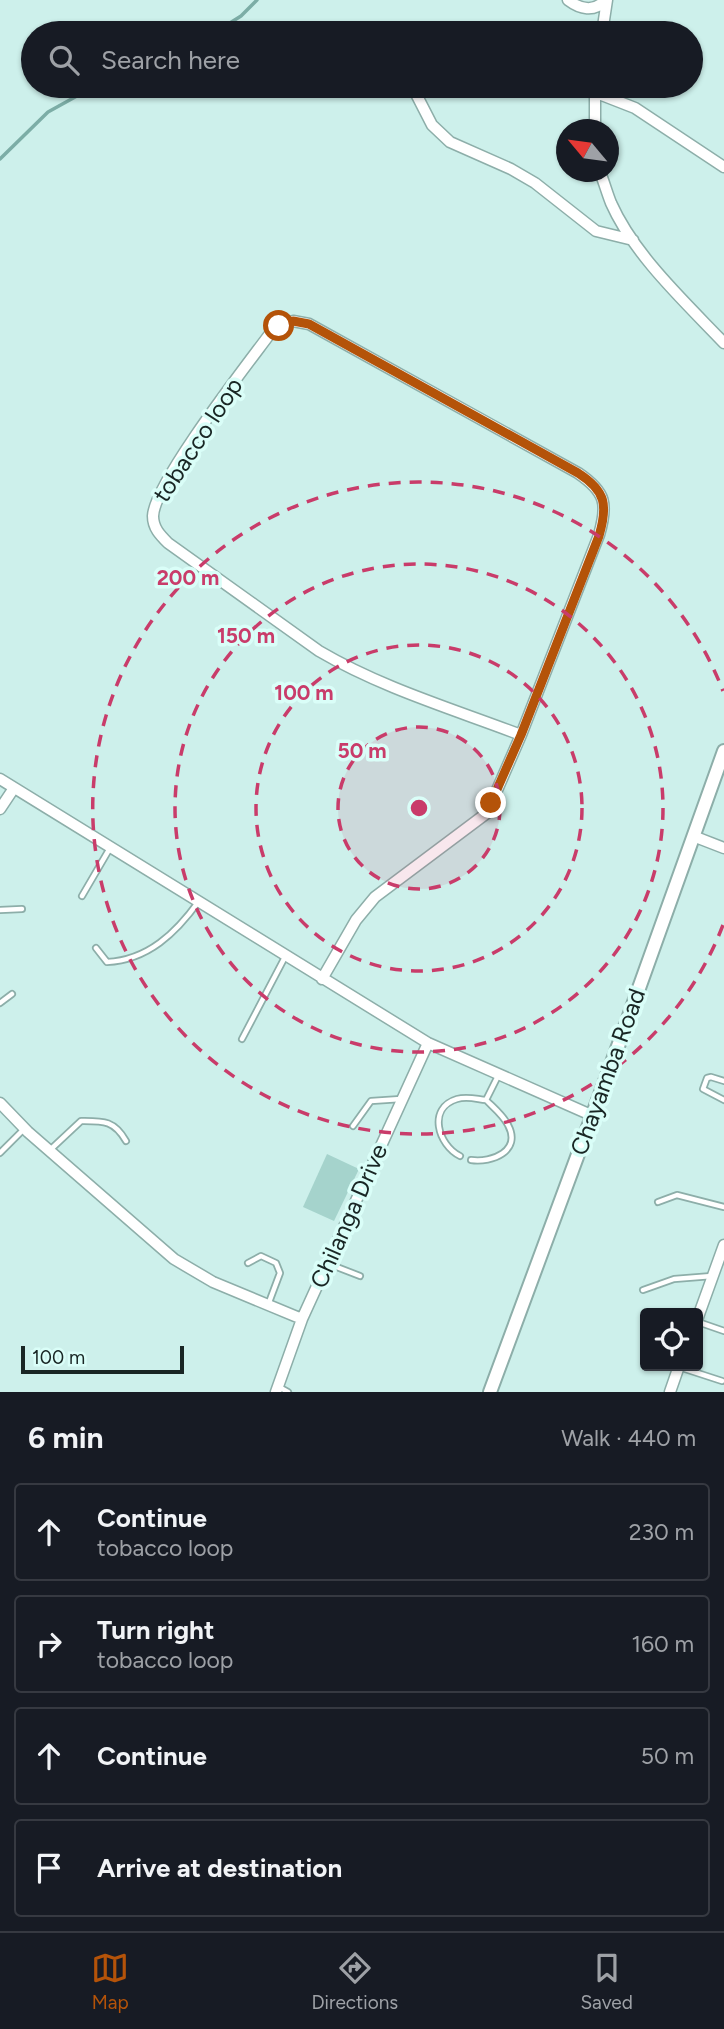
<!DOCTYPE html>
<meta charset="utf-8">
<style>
:root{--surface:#171b24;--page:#20242c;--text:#f1f3f6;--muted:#9ea1a6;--line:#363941;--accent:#b45309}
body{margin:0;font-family:Figtree,sans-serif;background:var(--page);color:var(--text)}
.controls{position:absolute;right:21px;bottom:21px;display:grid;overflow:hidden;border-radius:7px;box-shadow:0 2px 5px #0004}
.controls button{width:63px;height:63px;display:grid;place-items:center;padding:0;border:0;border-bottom:2px solid var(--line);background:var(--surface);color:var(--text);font:35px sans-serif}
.compass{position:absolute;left:556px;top:119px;width:63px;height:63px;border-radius:50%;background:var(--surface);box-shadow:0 2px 5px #0004;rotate:299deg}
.scale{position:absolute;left:21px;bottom:18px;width:163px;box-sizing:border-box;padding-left:7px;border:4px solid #192624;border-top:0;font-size:19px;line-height:24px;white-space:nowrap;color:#192624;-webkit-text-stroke:5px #dafef8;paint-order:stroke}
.stop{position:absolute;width:21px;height:21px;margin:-16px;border:5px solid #b45309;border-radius:50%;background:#fff}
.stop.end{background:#b45309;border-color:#fff;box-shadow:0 2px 7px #0008}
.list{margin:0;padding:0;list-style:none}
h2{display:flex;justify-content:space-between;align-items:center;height:91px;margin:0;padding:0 28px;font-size:30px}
h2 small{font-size:23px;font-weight:400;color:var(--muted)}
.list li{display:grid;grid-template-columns:46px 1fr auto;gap:21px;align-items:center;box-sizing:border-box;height:98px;margin:0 14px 14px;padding:0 14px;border:2px solid var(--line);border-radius:7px}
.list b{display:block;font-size:26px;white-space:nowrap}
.list p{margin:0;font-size:23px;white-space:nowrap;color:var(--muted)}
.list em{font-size:23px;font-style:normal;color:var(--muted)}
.icon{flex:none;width:38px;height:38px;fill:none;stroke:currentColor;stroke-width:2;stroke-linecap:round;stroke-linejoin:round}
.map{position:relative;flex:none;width:724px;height:1392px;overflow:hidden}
.search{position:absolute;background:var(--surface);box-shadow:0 2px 5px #0004;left:21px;right:21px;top:21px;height:77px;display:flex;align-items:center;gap:18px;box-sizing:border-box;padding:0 24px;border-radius:38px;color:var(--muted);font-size:26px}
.sheet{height:539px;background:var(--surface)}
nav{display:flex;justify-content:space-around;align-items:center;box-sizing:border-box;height:98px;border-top:2px solid var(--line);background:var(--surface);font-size:19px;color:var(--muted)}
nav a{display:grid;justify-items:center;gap:4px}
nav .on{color:var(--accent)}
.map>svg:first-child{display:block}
.green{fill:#a5d3cc}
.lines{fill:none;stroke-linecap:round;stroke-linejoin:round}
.stream{stroke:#7cada6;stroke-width:3.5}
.service-casing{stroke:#8daea9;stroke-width:8}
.minor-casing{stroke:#8daea9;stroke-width:13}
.tertiary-casing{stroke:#8daea9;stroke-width:16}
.service{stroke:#fff;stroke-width:4.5}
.minor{stroke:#fff;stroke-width:10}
.tertiary{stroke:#fff;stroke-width:12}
.route{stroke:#b45309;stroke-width:9}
.ring{fill:none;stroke:#c93c6a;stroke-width:3.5;stroke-dasharray:12 9}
.labels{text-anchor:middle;stroke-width:7;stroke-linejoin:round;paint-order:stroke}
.street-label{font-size:24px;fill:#192624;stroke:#dafef8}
.centre{fill:#c93c6a;stroke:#dafef8;stroke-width:3.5}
.ring-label{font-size:21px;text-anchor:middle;font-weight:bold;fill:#c93c6a;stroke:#dafef8;stroke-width:7;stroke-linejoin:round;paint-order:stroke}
</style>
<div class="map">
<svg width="724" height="1392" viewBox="0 0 724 1392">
<rect width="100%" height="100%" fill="#cdf0eb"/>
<!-- green -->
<path class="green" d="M 327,1154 L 359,1169 L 334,1221 L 303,1207 Z"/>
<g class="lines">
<!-- stream -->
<path class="stream" d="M 214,33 L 241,16 L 257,0
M 0,159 L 48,112 L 95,86"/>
<!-- service casing -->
<g class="service-casing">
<path id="service" d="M 82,896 L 110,848
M 0,910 L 22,909
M 96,948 L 107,962 C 148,960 176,933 199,901
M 0,1003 L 12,994
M 242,1039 L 285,957
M 724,1081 L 711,1077 L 707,1078 L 703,1089 L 724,1100
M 353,1126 L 371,1101 L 401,1099
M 50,1150 L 81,1121 C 103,1121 114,1120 126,1141
M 0,1153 L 24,1129
M 460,1156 C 438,1145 427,1108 457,1099 C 467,1096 476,1099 486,1100 L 498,1076
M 471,1160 C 492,1163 522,1151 508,1125 C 503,1115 494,1108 486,1100
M 658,1202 L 677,1195 L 724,1207
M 248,1263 L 261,1256 L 276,1263 L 280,1273 L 268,1305
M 329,1264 L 360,1276
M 643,1290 L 674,1279 L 712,1276
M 698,1322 L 724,1331
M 679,1367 L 722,1381
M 279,1387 L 288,1392"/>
</g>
<!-- minor casing -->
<g class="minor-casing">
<path id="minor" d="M 568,0 C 580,9 594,13 605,0
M 602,33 L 607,0
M 412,86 L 432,125 L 450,142 L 511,169 L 535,183 L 596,231 L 633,240
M 595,86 L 595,130
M 594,92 L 635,108 L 724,167
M 600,172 C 604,182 607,193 611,203 C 634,255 685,302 724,343
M 293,321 L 309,324 L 578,473 C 606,492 608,504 599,535 L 521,735 C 453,709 382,688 319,651 L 168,543 C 160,535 153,528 153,516 C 154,484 246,366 269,335 L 279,326 Z
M 0,779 L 428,1043 L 591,1115
M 0,809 L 14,788
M 693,836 L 724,848
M 322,979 L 356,920 L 375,897 L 487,813 L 521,735
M 0,1103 L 28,1132 L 174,1259 L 213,1282 L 302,1319
M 698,1317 L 724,1245
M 276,1392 L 302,1319 L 428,1043
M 670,1392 L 679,1366"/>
</g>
<!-- tertiary casing -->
<g class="tertiary-casing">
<path id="tertiary" d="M 490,1392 L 624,1030 L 724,751"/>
</g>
<!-- service -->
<use href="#service" class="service"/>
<!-- minor -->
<use href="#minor" class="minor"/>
<!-- tertiary -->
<use href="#tertiary" class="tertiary"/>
</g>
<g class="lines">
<!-- route -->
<path class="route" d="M 279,326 L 293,321 L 309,324 L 578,473 C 606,491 608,505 599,536 L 521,735 L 491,803"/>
</g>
<!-- distance rings -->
<circle cx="419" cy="808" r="81" fill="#c93c6a" fill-opacity=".12"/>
<g class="ring">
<circle cx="419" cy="808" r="81"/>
<circle cx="419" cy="808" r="163"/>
<circle cx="419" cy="808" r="244"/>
<path d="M723 925A326 326 0 1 1 723 691"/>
</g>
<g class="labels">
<!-- street labels -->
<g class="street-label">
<text transform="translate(198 440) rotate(-57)" y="8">tobacco loop</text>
<text transform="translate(608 1072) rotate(-70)" y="8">Chayamba Road</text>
<text transform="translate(349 1216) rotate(-66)" y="8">Chilanga Drive</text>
</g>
</g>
<circle cx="419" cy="808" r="10" class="centre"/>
<g class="ring-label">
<text x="188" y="585">200 m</text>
<text x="246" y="643">150 m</text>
<text x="304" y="700">100 m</text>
<text x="362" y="758">50 m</text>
</g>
</svg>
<div class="controls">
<button><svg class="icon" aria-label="locate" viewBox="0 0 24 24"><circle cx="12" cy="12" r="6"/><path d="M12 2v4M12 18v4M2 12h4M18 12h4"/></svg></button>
</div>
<svg class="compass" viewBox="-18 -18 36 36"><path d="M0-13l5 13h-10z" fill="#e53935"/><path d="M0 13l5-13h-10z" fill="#9ea1a6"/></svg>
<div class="scale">100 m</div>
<div class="stop" style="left:279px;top:326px"></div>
<div class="stop end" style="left:491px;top:803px"></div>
<div class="search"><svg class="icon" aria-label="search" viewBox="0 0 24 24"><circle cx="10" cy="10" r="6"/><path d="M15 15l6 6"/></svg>Search here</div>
</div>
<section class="sheet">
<h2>6 min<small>Walk · 440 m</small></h2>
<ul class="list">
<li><svg class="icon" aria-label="ahead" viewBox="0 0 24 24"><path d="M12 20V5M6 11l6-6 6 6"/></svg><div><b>Continue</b><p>tobacco loop</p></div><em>230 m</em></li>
<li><svg class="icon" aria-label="right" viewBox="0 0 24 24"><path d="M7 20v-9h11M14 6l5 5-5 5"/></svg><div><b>Turn right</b><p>tobacco loop</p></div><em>160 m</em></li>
<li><svg class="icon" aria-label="ahead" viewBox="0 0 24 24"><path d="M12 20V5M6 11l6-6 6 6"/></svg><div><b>Continue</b></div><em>50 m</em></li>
<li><svg class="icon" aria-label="arrive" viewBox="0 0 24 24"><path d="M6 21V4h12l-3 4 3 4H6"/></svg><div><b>Arrive at destination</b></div></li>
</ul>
</section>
<nav>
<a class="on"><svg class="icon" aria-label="map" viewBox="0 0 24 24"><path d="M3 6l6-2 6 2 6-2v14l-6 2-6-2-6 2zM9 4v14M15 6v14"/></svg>Map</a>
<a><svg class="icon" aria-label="directions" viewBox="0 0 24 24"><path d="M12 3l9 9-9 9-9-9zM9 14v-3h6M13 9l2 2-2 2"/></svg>Directions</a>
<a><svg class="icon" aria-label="saved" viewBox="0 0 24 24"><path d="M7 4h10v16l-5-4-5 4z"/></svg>Saved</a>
</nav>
